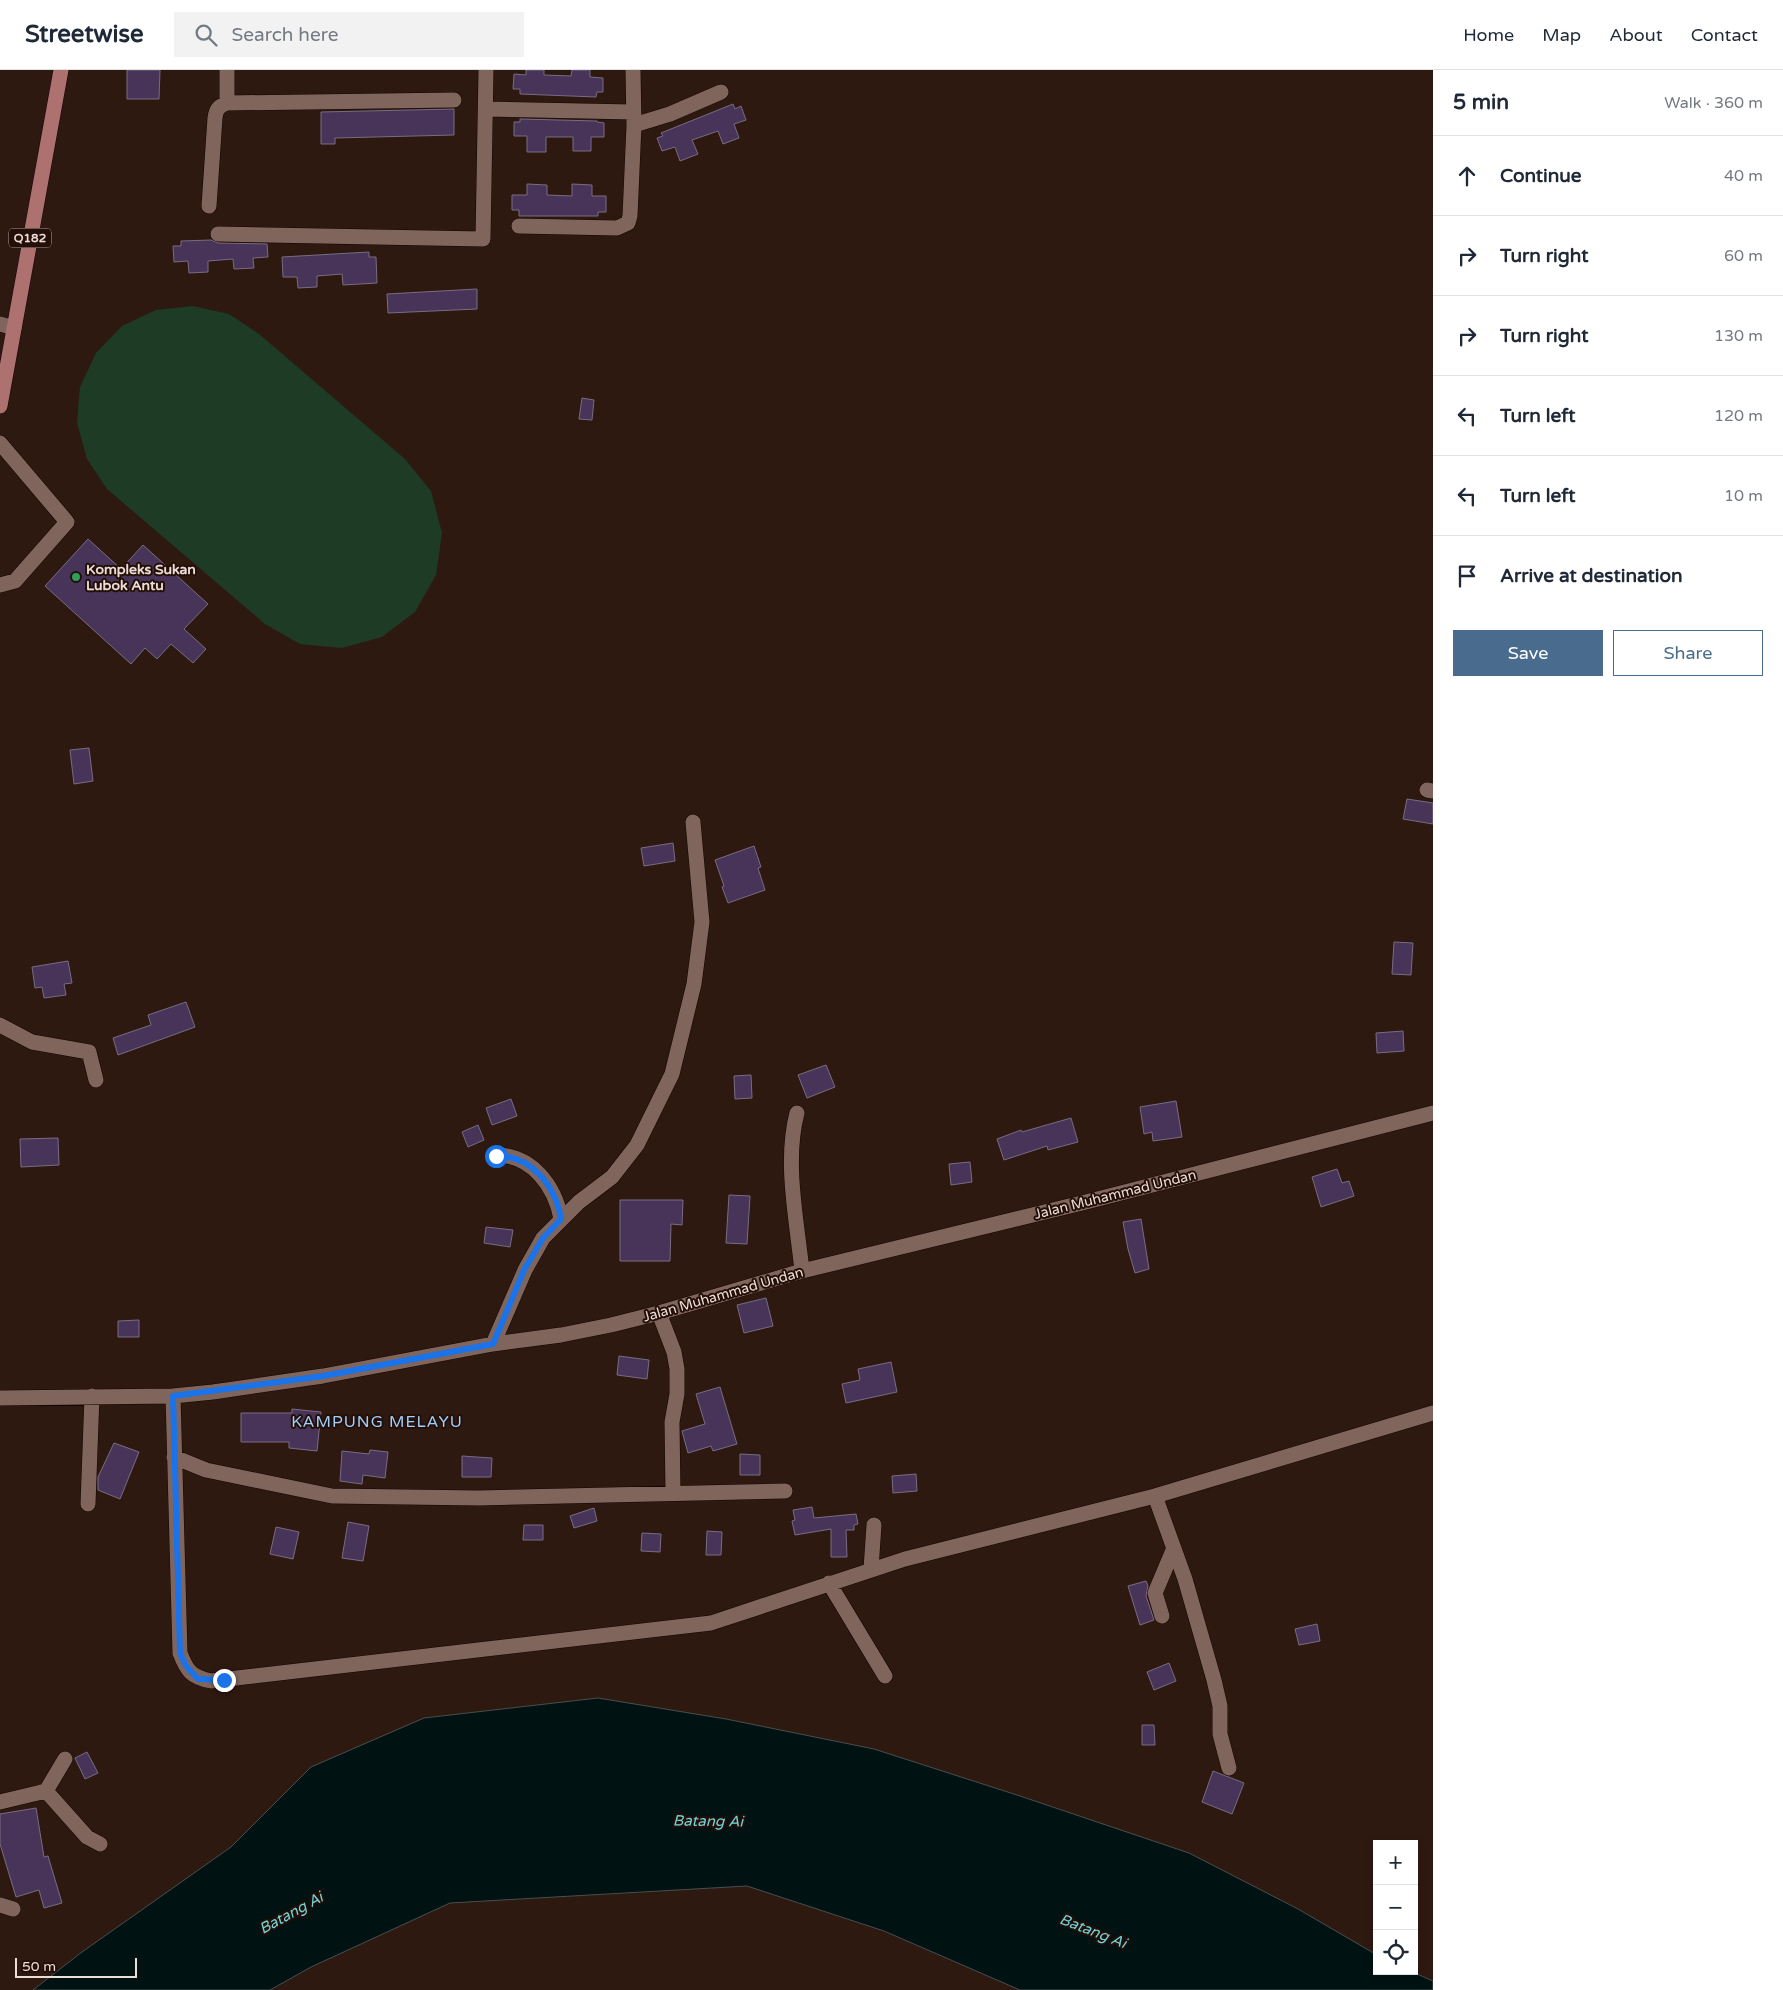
<!DOCTYPE html>
<meta charset="utf-8">
<style>
:root{--surface:#fff;--page:#f2f2f3;--text:#1f2937;--muted:#747a83;--line:#e0e1e3;--accent:#496c8e}
body{margin:0;font-family:"Varela Round",sans-serif;background:var(--page);color:var(--text)}
.controls{position:absolute;right:15px;bottom:15px;display:grid;overflow:hidden;border-radius:0px;box-shadow:0 2px 8px #0003}
.controls button{width:45px;height:45px;display:grid;place-items:center;padding:0;border:0;border-bottom:1px solid var(--line);background:var(--surface);color:var(--text);font:25px sans-serif}
.scale{position:absolute;left:15px;bottom:12px;width:122px;box-sizing:border-box;padding-left:5px;border:2px solid #ecddd7;border-top:0;font-size:14px;line-height:18px;white-space:nowrap;color:#ecddd7;-webkit-text-stroke:4px #240f08;paint-order:stroke}
.stop{position:absolute;width:15px;height:15px;margin:-11px;border:4px solid #1a73e8;border-radius:50%;background:#fff}
.stop.end{background:#1a73e8;border-color:#fff;box-shadow:0 1px 5px #0008}
.list{margin:0;padding:0;list-style:none}
h2{display:flex;justify-content:space-between;align-items:center;height:65px;margin:0;padding:0 20px;font-size:21px}
h2 small{font-size:16px;font-weight:400;color:var(--muted)}
.list li{display:grid;grid-template-columns:32px 1fr auto;gap:15px;align-items:center;box-sizing:border-box;height:80px;padding:0 20px;border-top:1px solid var(--line)}
.list b{display:block;font-size:19px;white-space:nowrap}
.list em{font-size:16px;font-style:normal;color:var(--muted)}
.actions{display:flex;gap:10px;padding:15px 20px}
.actions a{flex:1;padding:11px 0;border:1px solid var(--accent);border-radius:0px;text-align:center;font-size:18px;color:var(--accent)}
.actions .main{background:var(--accent);color:#fff}
.icon{flex:none;width:28px;height:28px;fill:none;stroke:currentColor;stroke-width:2;stroke-linecap:round;stroke-linejoin:round}
.map{position:relative;flex:none;width:1433px;height:1920px;overflow:hidden}
header{display:flex;align-items:center;gap:30px;box-sizing:border-box;height:70px;padding:0 25px;background:var(--surface);border-bottom:1px solid var(--line)}
header strong{font-size:24px}
nav{display:flex;gap:28px;margin-inline-start:auto;font-size:18px}
.search{width:350px;height:45px;background:var(--page);display:flex;align-items:center;gap:12px;box-sizing:border-box;padding:0 18px;border-radius:0px;color:var(--muted);font-size:19px}
main{display:flex}
aside{flex:1;background:var(--surface)}
.map>svg:first-child{display:block}
.green{fill:#1d3b25}
.water{fill:#011213;stroke:#484f4e}
.building{fill:#473458;stroke:#786c83}
.lines{fill:none;stroke-linecap:round;stroke-linejoin:round}
.minor-casing{stroke:#150401;stroke-width:16}
.major-casing{stroke:#150401;stroke-width:16}
.minor{stroke:#80655c;stroke-width:15}
.major{stroke:#ad7170;stroke-width:15}
.route{stroke:#1a73e8;stroke-width:6}
.leisure-dot{fill:#2e9e5b;stroke:#240f08;stroke-width:2}
.labels{text-anchor:middle;stroke-width:4;stroke-linejoin:round;paint-order:stroke}
.shield{fill:#240f08;stroke:#b09f99;stroke-width:1}
.shield-label{font-size:12px;font-weight:bold;fill:#ecddd7}
.poi-label{font-size:14px;font-weight:bold;fill:#ecddd7;stroke:#240f08;text-anchor:start}
.street-label{font-size:14px;fill:#ecddd7;stroke:#240f08}
.water-label{font-size:15px;font-style:italic;fill:#71d6db;stroke:#240f08}
.quarter-label{font-size:16px;letter-spacing:1px;fill:#9fcffb;stroke:#240f08}
</style>
<header>
<strong>Streetwise</strong>
<div class="search"><svg class="icon" aria-label="search" viewBox="0 0 24 24"><circle cx="10" cy="10" r="6"/><path d="M15 15l6 6"/></svg>Search here</div>
<nav><a>Home</a><a>Map</a><a>About</a><a>Contact</a></nav>
</header>
<main>
<div class="map">
<svg width="1433" height="1920" viewBox="0 0 1433 1920">
<rect width="100%" height="100%" fill="#2e1911"/>
<!-- green -->
<path class="green" d="M 193,236 L 229,244 L 259,264 L 405,389 L 431,421 L 442,463 L 436,505 L 415,542 L 382,567 L 342,578 L 300,574 L 265,554 L 107,419 L 87,389 L 77,353 L 80,317 L 96,283 L 122,256 L 156,240 Z"/>
<!-- water -->
<path class="water" d="M 598,1628 L 726,1649 L 874,1679 L 1020,1726 L 1189,1783 L 1298,1839 L 1377,1885 L 1377,1901 L 1410,1901 L 1433,1911 L 1433,1920 L 1020,1920 L 884,1861 L 747,1816 L 450,1833 L 311,1897 L 270,1920 L 33,1920 L 82,1882 L 231,1777 L 311,1697 L 424,1648 Z"/>
<!-- building -->
<path class="building" d="M 127,0 L 160,0 L 159,29 L 127,29 Z
M 526,0 L 544,0 L 544,5 L 571,6 L 572,0 L 590,0 L 590,7 L 603,8 L 603,22 L 597,22 L 596,27 L 520,24 L 520,19 L 513,19 L 514,4 L 526,5 Z
M 733,34 L 735,39 L 741,36 L 746,50 L 734,54 L 739,68 L 723,74 L 718,61 L 692,70 L 698,84 L 680,91 L 675,77 L 662,81 L 657,68 L 663,66 L 661,63 Z
M 454,39 L 454,65 L 335,68 L 335,74 L 321,74 L 321,42 Z
M 520,49 L 597,51 L 597,52 L 604,53 L 604,67 L 591,67 L 591,81 L 573,81 L 573,67 L 546,67 L 546,82 L 527,82 L 527,66 L 514,66 L 514,52 L 520,52 Z
M 527,114 L 547,115 L 547,125 L 572,126 L 572,114 L 592,115 L 592,126 L 606,126 L 606,142 L 598,142 L 598,146 L 519,146 L 519,140 L 512,140 L 512,125 L 527,125 Z
M 211,170 L 218,173 L 267,174 L 268,187 L 253,188 L 254,198 L 234,199 L 233,189 L 208,191 L 208,202 L 189,203 L 188,191 L 174,192 L 173,176 L 181,176 L 181,171 Z
M 369,182 L 369,187 L 376,187 L 377,213 L 343,215 L 342,204 L 317,206 L 317,217 L 298,218 L 297,207 L 283,207 L 282,187 Z
M 477,219 L 477,239 L 388,243 L 387,224 Z
M 582,328 L 594,330 L 592,350 L 579,349 Z
M 88,469 L 121,499 L 143,475 L 208,534 L 184,559 L 206,579 L 193,593 L 171,574 L 157,589 L 145,578 L 131,594 L 45,516 Z
M 89,678 L 93,711 L 74,714 L 70,680 Z
M 1407,729 L 1433,733 L 1433,754 L 1403,749 Z
M 673,773 L 675,791 L 644,796 L 641,778 Z
M 754,776 L 761,797 L 758,798 L 765,820 L 728,833 L 722,817 L 724,816 L 715,790 Z
M 1394,872 L 1413,873 L 1411,905 L 1392,904 Z
M 68,891 L 72,913 L 64,914 L 66,925 L 44,928 L 42,917 L 35,918 L 32,897 Z
M 186,932 L 195,957 L 118,985 L 113,968 L 151,955 L 148,945 Z
M 1403,961 L 1404,981 L 1377,983 L 1376,963 Z
M 826,995 L 835,1017 L 807,1028 L 798,1005 Z
M 751,1005 L 752,1028 L 735,1029 L 734,1006 Z
M 511,1029 L 517,1046 L 492,1055 L 486,1038 Z
M 1176,1031 L 1182,1067 L 1153,1071 L 1152,1062 L 1144,1064 L 1140,1037 Z
M 1071,1048 L 1078,1072 L 1048,1080 L 1047,1076 L 1004,1090 L 997,1069 L 1021,1060 L 1022,1062 Z
M 478,1055 L 484,1070 L 468,1077 L 462,1062 Z
M 58,1068 L 59,1095 L 21,1097 L 20,1069 Z
M 970,1092 L 972,1112 L 951,1115 L 949,1094 Z
M 1337,1099 L 1342,1113 L 1349,1111 L 1354,1126 L 1321,1137 L 1312,1107 Z
M 729,1125 L 750,1126 L 747,1174 L 726,1173 Z
M 620,1130 L 683,1130 L 682,1155 L 671,1154 L 670,1191 L 620,1191 Z
M 1141,1149 L 1149,1199 L 1135,1203 L 1128,1179 L 1123,1152 Z
M 486,1157 L 513,1160 L 510,1177 L 484,1173 Z
M 766,1228 L 773,1256 L 744,1263 L 737,1235 Z
M 139,1250 L 139,1267 L 118,1267 L 118,1251 Z
M 619,1286 L 649,1290 L 647,1309 L 617,1305 Z
M 891,1292 L 897,1322 L 846,1333 L 842,1314 L 860,1310 L 858,1299 Z
M 720,1317 L 737,1374 L 713,1381 L 711,1376 L 688,1383 L 682,1361 L 705,1354 L 696,1324 Z
M 292,1339 L 321,1342 L 317,1381 L 289,1378 L 289,1372 L 241,1372 L 241,1343 L 292,1343 Z
M 114,1373 L 139,1382 L 120,1429 L 98,1420 L 98,1407 Z
M 370,1380 L 388,1382 L 385,1408 L 363,1405 L 362,1414 L 340,1411 L 342,1381 L 369,1384 Z
M 740,1384 L 760,1385 L 760,1405 L 740,1405 Z
M 462,1386 L 492,1388 L 491,1407 L 462,1407 Z
M 916,1404 L 917,1421 L 893,1423 L 892,1406 Z
M 812,1437 L 814,1448 L 856,1444 L 858,1454 L 854,1455 L 854,1460 L 846,1460 L 847,1487 L 831,1487 L 831,1459 L 795,1465 L 792,1451 L 795,1450 L 793,1440 Z
M 594,1438 L 597,1451 L 574,1458 L 570,1446 Z
M 348,1452 L 369,1456 L 363,1491 L 342,1488 Z
M 524,1455 L 543,1455 L 543,1470 L 523,1470 Z
M 276,1457 L 299,1462 L 293,1489 L 270,1484 Z
M 707,1461 L 722,1462 L 721,1485 L 706,1485 Z
M 642,1463 L 661,1464 L 660,1482 L 641,1481 Z
M 1146,1511 L 1148,1516 L 1146,1526 L 1154,1550 L 1140,1555 L 1128,1516 Z
M 1317,1554 L 1320,1571 L 1299,1575 L 1295,1559 Z
M 1169,1593 L 1176,1611 L 1154,1620 L 1147,1602 Z
M 1142,1655 L 1154,1655 L 1155,1675 L 1142,1675 Z
M 87,1682 L 98,1703 L 85,1709 L 75,1688 Z
M 1213,1701 L 1244,1713 L 1232,1744 L 1202,1732 Z
M 36,1738 L 44,1787 L 48,1786 L 62,1833 L 44,1838 L 39,1820 L 16,1827 L 0,1774 L 0,1744 Z"/>
<g class="lines">
<!-- minor casing -->
<g class="minor-casing">
<path id="minor" d="M 227,33 L 227,0
M 486,39 L 633,42
M 634,55 L 670,44 L 721,22
M 209,136 L 215,48 C 216,39 219,36 227,33 L 454,30
M 519,156 L 617,158 L 628,153 L 630,146 L 634,55 L 633,0
M 218,164 L 483,169 L 486,0
M 0,254 L 14,258
M 0,373 L 67,452 L 15,511 L 0,515
M 1427,720 L 1433,721
M 0,955 L 32,972 L 89,982 L 96,1010
M 797,1043 C 784,1092 797,1151 802,1201
M 496,1085 C 532,1085 555,1116 561,1149
M 659,1243 L 674,1282 L 677,1299 L 677,1324 L 672,1352 L 673,1423
M 493,1274 L 525,1200 L 543,1168 L 579,1132 L 612,1107 L 637,1075 L 672,1004 L 694,914 L 702,852 L 693,752
M 173,1326 L 180,1583 C 187,1601 191,1607 211,1611 L 711,1553 L 905,1489 L 1155,1426 L 1433,1343
M 0,1328 L 173,1326 L 213,1322 L 323,1306 L 493,1274 L 561,1265 L 611,1255 L 659,1243 L 802,1201 L 1082,1133 L 1433,1043
M 174,1387 L 206,1400 L 332,1426 L 479,1428 L 785,1421
M 1155,1426 L 1185,1509 L 1214,1610 L 1220,1636 L 1220,1664 L 1229,1698
M 88,1434 L 92,1326
M 871,1499 L 874,1455
M 829,1513 L 885,1606
M 1162,1546 L 1155,1523 L 1174,1478
M 46,1721 L 87,1767 L 100,1774
M 0,1732 L 46,1721 L 65,1689
M 0,1835 L 13,1839"/>
</g>
<!-- major casing -->
<g class="major-casing">
<path id="major" d="M 0,336 L 61,0"/>
</g>
<!-- minor -->
<use href="#minor" class="minor"/>
<!-- major -->
<use href="#major" class="major"/>
</g>
<g class="lines">
<!-- route -->
<path class="route" d="M 224,1610 L 198,1609 L 186,1596 L 180,1583 L 173,1326 L 323,1306 L 493,1274 L 524,1200 L 543,1168 L 561,1149 C 555,1115 531,1085 496,1086"/>
</g>
<!-- markers -->
<circle class="leisure-dot" cx="76" cy="507" r="5"/>
<g class="labels">
<!-- shield labels -->
<rect class="shield" x="9" y="158.5" width="42" height="19" rx="4"/>
<g class="shield-label">
<text x="30" y="172">Q182</text>
</g>
<!-- poi labels -->
<g class="poi-label">
<text x="86" y="504">Kompleks Sukan<tspan x="86" dy="16">Lubok Antu</tspan></text>
</g>
<!-- street labels -->
<g class="street-label">
<text transform="translate(1115 1124) rotate(-14)" y="5">Jalan Muhammad Undan</text>
<text transform="translate(723 1224) rotate(-16)" y="5">Jalan Muhammad Undan</text>
</g>
<!-- water labels -->
<g class="water-label">
<text transform="translate(708 1751) rotate(1)" y="5">Batang Ai</text>
<text transform="translate(291 1843) rotate(-29)" y="5">Batang Ai</text>
<text transform="translate(1093 1861) rotate(21)" y="5">Batang Ai</text>
</g>
<!-- quarter labels -->
<g class="quarter-label">
<text x="377" y="1357">KAMPUNG MELAYU</text>
</g>
</g>
</svg>
<div class="controls">
<button>+</button>
<button>−</button>
<button><svg class="icon" aria-label="locate" viewBox="0 0 24 24"><circle cx="12" cy="12" r="6"/><path d="M12 2v4M12 18v4M2 12h4M18 12h4"/></svg></button>
</div>
<div class="scale">50 m</div>
<div class="stop" style="left:496px;top:1086px"></div>
<div class="stop end" style="left:224px;top:1610px"></div>
</div>
<aside>
<h2>5 min<small>Walk · 360 m</small></h2>
<ul class="list">
<li><svg class="icon" aria-label="ahead" viewBox="0 0 24 24"><path d="M12 20V5M6 11l6-6 6 6"/></svg><div><b>Continue</b></div><em>40 m</em></li>
<li><svg class="icon" aria-label="right" viewBox="0 0 24 24"><path d="M7 20v-9h11M14 6l5 5-5 5"/></svg><div><b>Turn right</b></div><em>60 m</em></li>
<li><svg class="icon" aria-label="right" viewBox="0 0 24 24"><path d="M7 20v-9h11M14 6l5 5-5 5"/></svg><div><b>Turn right</b></div><em>130 m</em></li>
<li><svg class="icon" aria-label="left" viewBox="0 0 24 24"><path d="M17 20v-9H6M10 6l-5 5 5 5"/></svg><div><b>Turn left</b></div><em>120 m</em></li>
<li><svg class="icon" aria-label="left" viewBox="0 0 24 24"><path d="M17 20v-9H6M10 6l-5 5 5 5"/></svg><div><b>Turn left</b></div><em>10 m</em></li>
<li><svg class="icon" aria-label="arrive" viewBox="0 0 24 24"><path d="M6 21V4h12l-3 4 3 4H6"/></svg><div><b>Arrive at destination</b></div></li>
</ul>
<div class="actions"><a class="main">Save</a><a>Share</a></div>
</aside>
</main>
